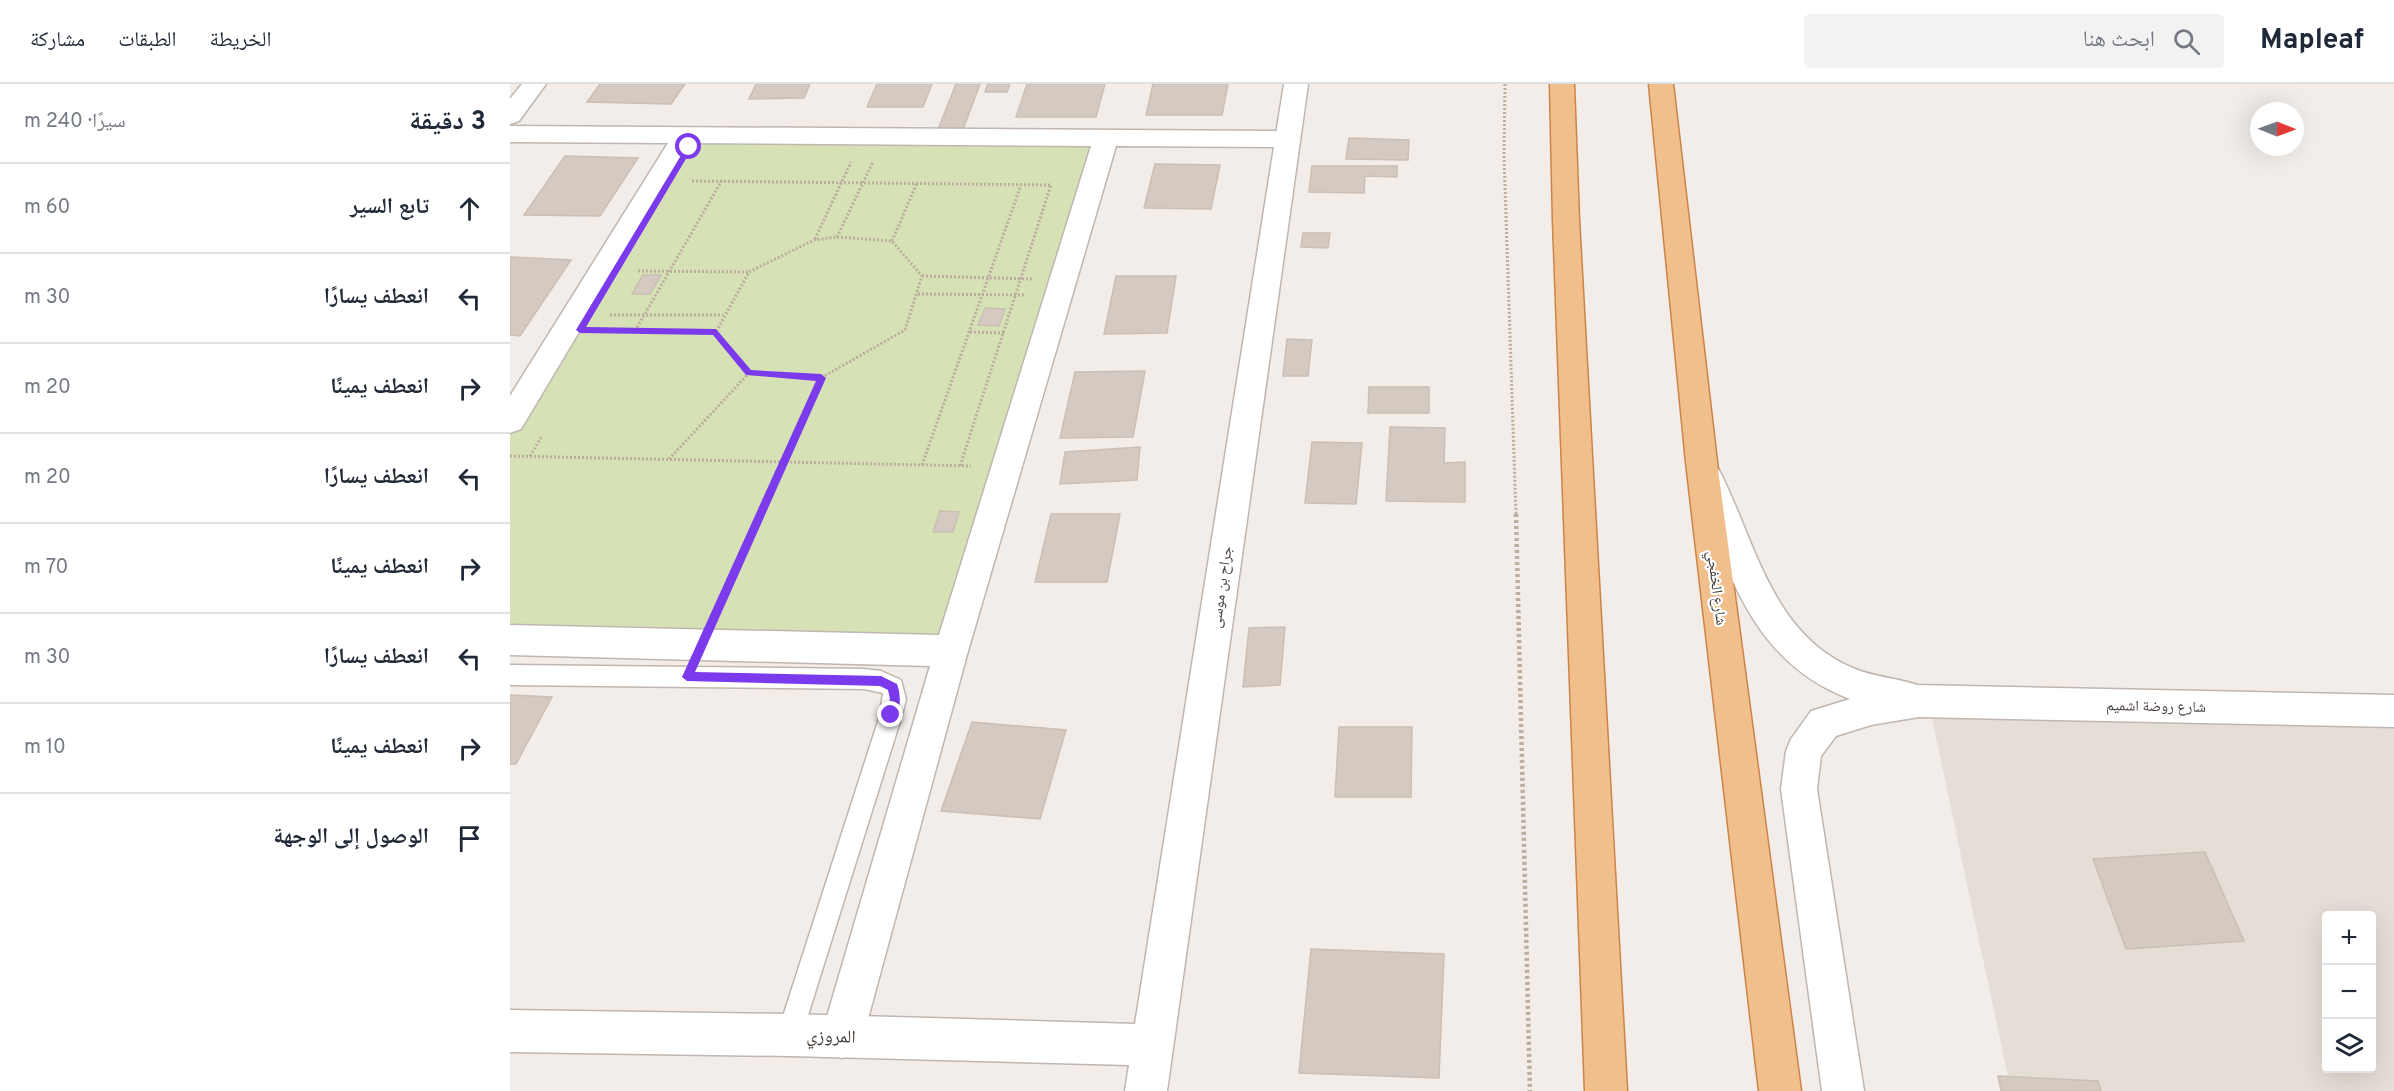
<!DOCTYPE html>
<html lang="ar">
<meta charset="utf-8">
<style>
:root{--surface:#fff;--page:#f2f2f3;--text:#1f2937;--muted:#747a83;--line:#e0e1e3}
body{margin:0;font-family:Overpass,"Noto Naskh Arabic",sans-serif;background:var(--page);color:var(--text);direction:rtl}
.controls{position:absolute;right:18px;bottom:18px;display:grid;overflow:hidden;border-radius:6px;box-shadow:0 6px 24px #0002}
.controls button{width:54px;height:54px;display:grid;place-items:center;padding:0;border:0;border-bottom:2px solid var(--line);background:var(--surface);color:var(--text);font:30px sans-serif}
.compass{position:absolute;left:1740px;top:18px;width:54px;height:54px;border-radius:50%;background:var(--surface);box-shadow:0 6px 24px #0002;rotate:91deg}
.stop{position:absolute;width:18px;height:18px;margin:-14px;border:4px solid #7c3aed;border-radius:50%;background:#fff}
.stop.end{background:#7c3aed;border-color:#fff;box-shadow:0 2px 6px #0008}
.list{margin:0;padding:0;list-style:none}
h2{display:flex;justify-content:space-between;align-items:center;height:78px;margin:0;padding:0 24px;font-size:26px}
h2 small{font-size:20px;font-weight:400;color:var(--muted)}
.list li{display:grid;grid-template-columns:39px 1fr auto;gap:18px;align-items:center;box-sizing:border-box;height:90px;padding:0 24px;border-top:2px solid var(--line)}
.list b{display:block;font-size:22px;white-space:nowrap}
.list em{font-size:20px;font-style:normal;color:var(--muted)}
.icon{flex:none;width:33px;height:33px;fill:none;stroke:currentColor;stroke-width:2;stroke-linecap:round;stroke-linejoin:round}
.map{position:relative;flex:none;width:1884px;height:1007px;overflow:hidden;direction:ltr}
header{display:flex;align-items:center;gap:36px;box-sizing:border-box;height:84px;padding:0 30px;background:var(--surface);border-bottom:2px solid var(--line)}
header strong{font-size:28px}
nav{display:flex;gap:33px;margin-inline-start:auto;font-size:21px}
.search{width:420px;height:54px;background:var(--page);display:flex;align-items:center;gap:15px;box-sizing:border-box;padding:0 21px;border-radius:6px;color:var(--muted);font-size:22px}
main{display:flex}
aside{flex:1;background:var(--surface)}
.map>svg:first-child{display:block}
.residential{fill:#e5ded7;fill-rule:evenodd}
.green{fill:#d6e2b6}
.building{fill:#d5cac2;stroke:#ccbeb3;stroke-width:1.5}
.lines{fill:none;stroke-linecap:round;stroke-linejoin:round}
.service-casing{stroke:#c0b6af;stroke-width:3}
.pedestrian-casing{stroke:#c0b6af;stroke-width:3}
.minor-casing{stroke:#c0b6af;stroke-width:3}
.tertiary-casing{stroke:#c0b6af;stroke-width:3}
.trunk-casing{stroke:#cb8449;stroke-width:3}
.path-far1{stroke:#bdad9f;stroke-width:3;stroke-dasharray:2 2;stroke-linecap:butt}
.path{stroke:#bdad9f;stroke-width:4.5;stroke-dasharray:3 3;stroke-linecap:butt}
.service{fill:#fff;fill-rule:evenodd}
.pedestrian{fill:#fff;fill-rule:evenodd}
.minor{fill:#fff;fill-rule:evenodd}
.tertiary{fill:#fff;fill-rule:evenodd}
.trunk{fill:#f0bf8c;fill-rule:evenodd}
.route{fill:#7c3aed}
.labels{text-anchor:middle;stroke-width:4.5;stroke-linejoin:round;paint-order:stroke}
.street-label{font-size:15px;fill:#453d38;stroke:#fff}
.near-street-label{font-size:18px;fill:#453d38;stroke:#fff}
</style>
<header>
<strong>Mapleaf</strong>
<div class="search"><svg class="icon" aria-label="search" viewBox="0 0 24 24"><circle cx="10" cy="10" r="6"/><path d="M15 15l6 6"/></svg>ابحث هنا</div>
<nav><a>الخريطة</a><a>الطبقات</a><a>مشاركة</a></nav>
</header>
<main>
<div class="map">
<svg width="1884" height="1007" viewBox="0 0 1884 1007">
<rect width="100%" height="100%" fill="#f2ede8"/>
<!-- residential -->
<path class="residential" d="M 1884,633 L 1884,1007 L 1501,1007 L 1422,635 ZM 1816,832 L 1862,832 L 1862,984 L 1816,984 Z"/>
<!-- green -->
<path class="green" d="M 176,58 L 581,61 L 435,553 L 0,544 L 0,350 Z"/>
<!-- building -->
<path class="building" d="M 90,0 L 175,0 L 161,20 L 77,18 Z
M 246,0 L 300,0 L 294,14 L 239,15 Z
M 367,0 L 422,0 L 413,23 L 357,23 Z
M 446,0 L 470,0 L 452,48 L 427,48 Z
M 478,0 L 500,0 L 497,8 L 475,8 Z
M 517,0 L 595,0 L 586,33 L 506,33 Z
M 643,0 L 718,0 L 712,31 L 636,31 Z
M 839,54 L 899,56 L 898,76 L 836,75 Z
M 55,72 L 128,74 L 90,132 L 14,131 Z
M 645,80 L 710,81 L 701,125 L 634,124 Z
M 802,82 L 887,82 L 887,93 L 855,92 L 854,109 L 799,108 Z
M 793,149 L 820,149 L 818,164 L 791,163 Z
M 0,173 L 61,176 L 10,252 L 0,251 Z
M 133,191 L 151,191 L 140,210 L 122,210 Z
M 606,192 L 666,192 L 657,249 L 594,250 Z
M 475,224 L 495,225 L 489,242 L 468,241 Z
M 777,255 L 802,256 L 798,292 L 773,292 Z
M 635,287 L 623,353 L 550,354 L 565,288 Z
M 859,303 L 919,303 L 919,329 L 858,329 Z
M 880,343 L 935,344 L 934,379 L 955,378 L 955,418 L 876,417 Z
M 802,358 L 852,359 L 846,420 L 795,419 Z
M 630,363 L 627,396 L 550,400 L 555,368 Z
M 430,427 L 449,428 L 443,448 L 423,448 Z
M 541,430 L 610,430 L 597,498 L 525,498 Z
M 775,543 L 770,601 L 733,603 L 739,544 Z
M 0,611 L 42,613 L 6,680 L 0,680 Z
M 462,638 L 556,646 L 530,735 L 431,727 Z
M 829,643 L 902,643 L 901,713 L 825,713 Z
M 1695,768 L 1734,857 L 1616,865 L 1583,775 Z
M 801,865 L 934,870 L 929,994 L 789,989 Z
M 1488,992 L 1588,997 L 1591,1007 L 1491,1007 Z"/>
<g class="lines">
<!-- service casing -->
<g class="service-casing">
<path id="service" d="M 0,581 L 354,585 L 371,587 L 391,596 L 396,615 L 392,631 L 289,960 L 280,964 L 271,960 L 267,951 L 370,631 L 373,609 L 354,605 L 0,601 Z"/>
</g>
<!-- pedestrian casing -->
<g class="pedestrian-casing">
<path id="pedestrian" d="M 0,42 L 778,47 L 787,49 L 790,55 L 787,61 L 778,63 L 606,62 L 458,567 L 353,953 L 347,968 L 332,974 L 317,968 L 311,953 L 420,582 L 0,571 L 0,541 L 429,551 L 581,62 L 182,59 L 11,345 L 0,349 L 0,312 L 158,59 L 0,58 Z"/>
</g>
<!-- minor casing -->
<g class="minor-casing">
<path id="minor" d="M 12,0 L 36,0 L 9,37 L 0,40 L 0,15 Z
M 774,0 L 798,0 L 657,1007 L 615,1007 L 619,981 L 280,972 L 0,968 L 0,926 L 280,930 L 625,940 Z"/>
</g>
<!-- tertiary casing -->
<g class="tertiary-casing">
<path id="tertiary" d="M 1198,382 L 1209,386 C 1246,458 1261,551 1345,585 C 1365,593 1387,594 1407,601 L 1884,611 L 1884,643 L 1409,633 L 1361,641 L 1326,652 L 1311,672 L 1307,705 L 1354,1007 L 1312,1007 L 1271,705 L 1276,667 L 1281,655 L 1301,627 L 1340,615 C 1241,578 1217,485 1183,395 L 1187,386 Z"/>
</g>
<!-- trunk casing -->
<g class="trunk-casing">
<path id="trunk" d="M 1040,0 L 1064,0 L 1069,136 L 1117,1007 L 1075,1007 L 1043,136 Z
M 1139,0 L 1163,0 L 1207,378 L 1291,1007 L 1249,1007 L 1176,378 Z"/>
</g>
<!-- path-far1 -->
<path class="path-far1" d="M 995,0 L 994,71 L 1006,432
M 182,97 L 541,101 L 450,382
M 327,153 L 382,157 L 412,192 L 395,246 L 311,294 L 239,289 L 206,248 L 239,188 L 304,156 Z
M 327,153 L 363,78
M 305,155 L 341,78
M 382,157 L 407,99
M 128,187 L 238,188
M 412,192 L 522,195
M 408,210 L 515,211
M 100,231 L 213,231
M 92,246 L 206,248
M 125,247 L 212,96
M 460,248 L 494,249
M 0,372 L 461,382
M 20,372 L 32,352
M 159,375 L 239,289
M 412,381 L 511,101
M 250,432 L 311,294"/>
<!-- path -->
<path class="path" d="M 1006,430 L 1020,1007
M 207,527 L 250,430"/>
<!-- service -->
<use href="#service" class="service"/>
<!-- pedestrian -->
<use href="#pedestrian" class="pedestrian"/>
<!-- minor -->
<use href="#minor" class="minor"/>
<!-- tertiary -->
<use href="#tertiary" class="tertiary"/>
<!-- trunk -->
<use href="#trunk" class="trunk"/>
</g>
<!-- route -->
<path class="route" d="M 179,61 L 183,63 L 76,243 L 206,245 L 241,286 L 311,290 L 316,294 L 185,588 L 371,592 L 387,600 C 391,611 392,629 381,636 L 376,631 L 380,615 L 378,606 L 370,602 L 177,597 L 172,593 L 306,297 L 236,291 L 203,251 L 70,249 L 66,246 L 176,63 Z"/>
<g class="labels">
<!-- street labels -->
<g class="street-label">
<text transform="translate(711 503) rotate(-82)" y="5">جراح بن موسى</text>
<text transform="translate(1207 504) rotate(83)" y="5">شارع الخفجي</text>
<text transform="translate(1646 622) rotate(1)" y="5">شارع روضة اشميم</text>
</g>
<!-- near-street labels -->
<g class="near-street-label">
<text transform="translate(321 952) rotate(2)" y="6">المروزي</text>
</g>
</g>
</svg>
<div class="controls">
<button>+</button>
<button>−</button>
<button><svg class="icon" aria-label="layers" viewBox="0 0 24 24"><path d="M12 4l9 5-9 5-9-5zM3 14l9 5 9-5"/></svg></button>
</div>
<svg class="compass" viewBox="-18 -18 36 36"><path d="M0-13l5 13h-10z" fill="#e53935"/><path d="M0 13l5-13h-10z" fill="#747a83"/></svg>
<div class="stop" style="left:179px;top:63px"></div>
<div class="stop end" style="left:381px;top:631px"></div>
</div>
<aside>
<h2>3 دقيقة<small>سيرًا · 240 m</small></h2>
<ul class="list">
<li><svg class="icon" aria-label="ahead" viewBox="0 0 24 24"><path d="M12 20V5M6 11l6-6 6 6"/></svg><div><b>تابع السير</b></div><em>60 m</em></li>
<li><svg class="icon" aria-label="left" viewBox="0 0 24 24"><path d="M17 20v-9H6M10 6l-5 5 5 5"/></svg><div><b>انعطف يسارًا</b></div><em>30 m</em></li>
<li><svg class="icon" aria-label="right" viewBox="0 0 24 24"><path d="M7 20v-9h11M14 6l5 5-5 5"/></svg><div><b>انعطف يمينًا</b></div><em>20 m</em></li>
<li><svg class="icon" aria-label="left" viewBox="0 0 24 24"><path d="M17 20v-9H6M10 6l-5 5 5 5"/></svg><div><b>انعطف يسارًا</b></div><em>20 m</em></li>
<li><svg class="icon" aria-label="right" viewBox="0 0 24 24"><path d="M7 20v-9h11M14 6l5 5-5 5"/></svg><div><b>انعطف يمينًا</b></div><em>70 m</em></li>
<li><svg class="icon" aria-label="left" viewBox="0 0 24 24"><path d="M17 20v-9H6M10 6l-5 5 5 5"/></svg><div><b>انعطف يسارًا</b></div><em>30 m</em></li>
<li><svg class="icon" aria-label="right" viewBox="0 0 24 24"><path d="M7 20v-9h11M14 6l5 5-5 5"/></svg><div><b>انعطف يمينًا</b></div><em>10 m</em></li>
<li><svg class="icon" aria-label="arrive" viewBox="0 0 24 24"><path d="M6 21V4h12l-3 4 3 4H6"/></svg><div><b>الوصول إلى الوجهة</b></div></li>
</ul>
</aside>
</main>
